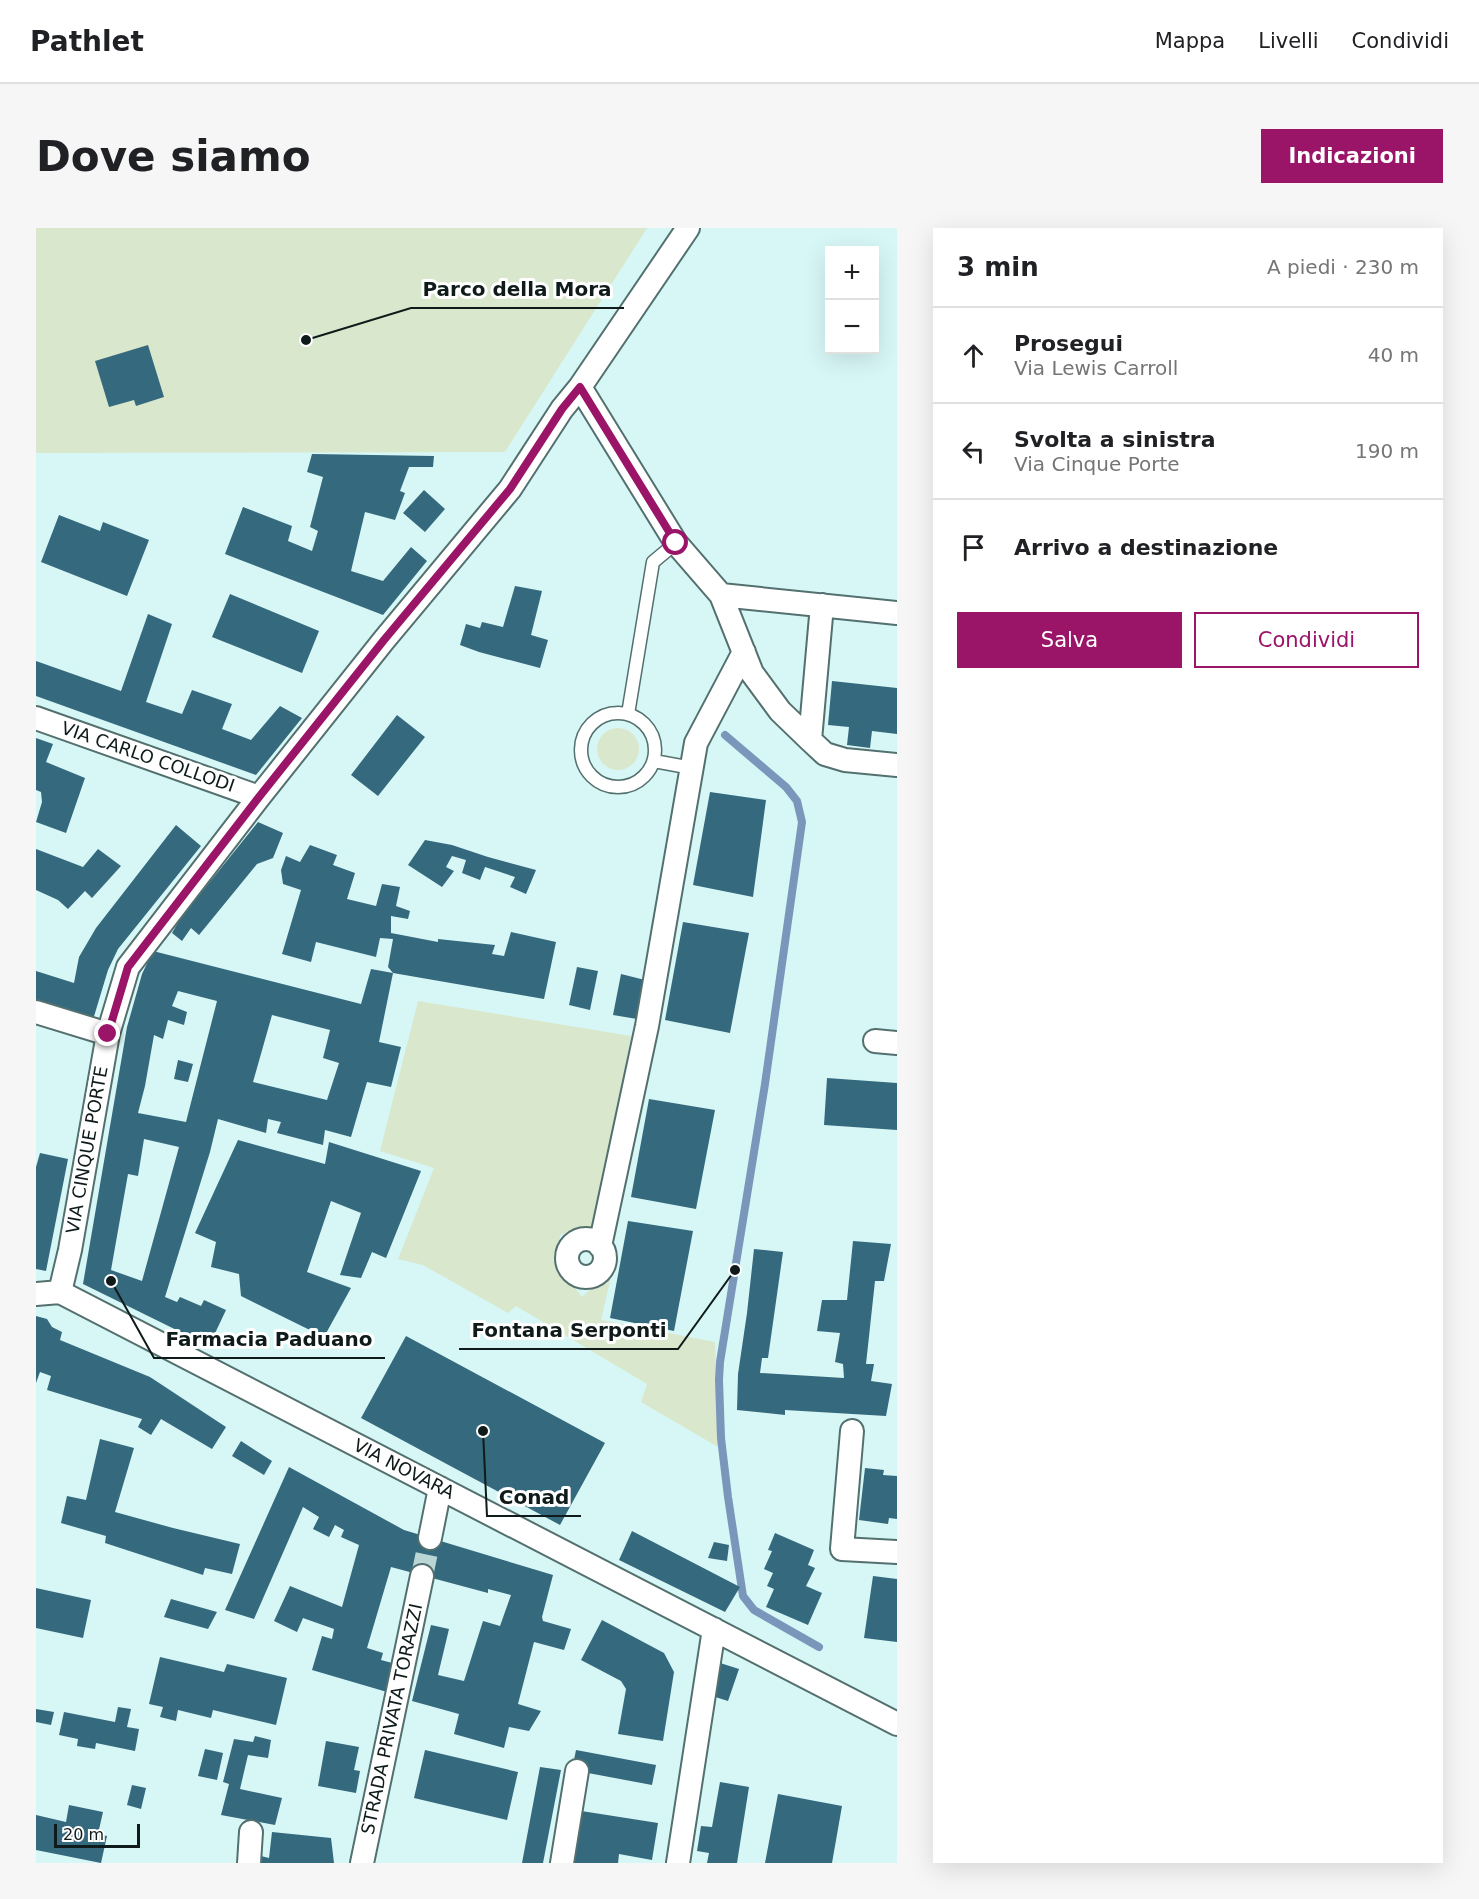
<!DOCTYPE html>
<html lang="it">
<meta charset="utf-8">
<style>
:root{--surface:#fff;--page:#f6f6f6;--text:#202124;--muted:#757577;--line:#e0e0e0;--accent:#9a1468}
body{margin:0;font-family:"DejaVu Sans",sans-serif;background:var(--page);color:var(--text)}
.controls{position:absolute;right:18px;top:18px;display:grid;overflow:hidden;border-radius:0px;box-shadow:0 6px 24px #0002}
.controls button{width:54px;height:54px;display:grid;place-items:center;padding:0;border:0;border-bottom:2px solid var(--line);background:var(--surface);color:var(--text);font:30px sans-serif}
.scale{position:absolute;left:18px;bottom:15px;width:86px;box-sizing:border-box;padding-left:6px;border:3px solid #0f1b1a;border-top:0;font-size:16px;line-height:21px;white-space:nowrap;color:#0f1b1a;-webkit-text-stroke:4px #fff;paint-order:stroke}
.stop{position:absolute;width:18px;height:18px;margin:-14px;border:4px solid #9a1468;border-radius:50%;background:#fff}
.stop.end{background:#9a1468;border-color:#fff;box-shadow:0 2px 6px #0008}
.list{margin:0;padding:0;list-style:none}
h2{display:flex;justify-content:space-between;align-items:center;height:78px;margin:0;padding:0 24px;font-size:26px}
h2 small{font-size:20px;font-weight:400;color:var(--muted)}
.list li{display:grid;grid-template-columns:39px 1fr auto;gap:18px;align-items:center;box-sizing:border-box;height:96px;padding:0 24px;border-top:2px solid var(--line)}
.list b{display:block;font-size:22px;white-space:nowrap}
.list p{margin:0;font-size:20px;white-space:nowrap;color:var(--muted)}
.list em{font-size:20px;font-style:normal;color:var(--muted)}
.actions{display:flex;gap:12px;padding:18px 24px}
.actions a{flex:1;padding:14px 0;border:2px solid var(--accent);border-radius:0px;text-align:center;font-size:21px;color:var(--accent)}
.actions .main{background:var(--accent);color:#fff}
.icon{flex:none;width:33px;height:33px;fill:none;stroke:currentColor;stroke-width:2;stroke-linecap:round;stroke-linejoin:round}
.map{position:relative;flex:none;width:861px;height:1635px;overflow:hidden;border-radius:0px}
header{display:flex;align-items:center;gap:36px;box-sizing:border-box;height:84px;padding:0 30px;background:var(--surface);border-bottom:2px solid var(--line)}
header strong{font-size:28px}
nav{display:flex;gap:33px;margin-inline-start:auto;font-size:21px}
.intro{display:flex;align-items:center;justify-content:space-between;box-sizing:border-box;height:144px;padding:0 36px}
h1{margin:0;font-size:42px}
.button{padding:15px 27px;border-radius:0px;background:var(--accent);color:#fff;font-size:21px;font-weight:700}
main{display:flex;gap:36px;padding:0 36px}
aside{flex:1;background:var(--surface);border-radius:0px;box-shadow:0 6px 24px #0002}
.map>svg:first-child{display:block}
.green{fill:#d9e7cc}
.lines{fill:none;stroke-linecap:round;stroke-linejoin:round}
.stream{stroke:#7a96bb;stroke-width:8}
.building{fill:#35697d;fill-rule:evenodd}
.minor-tunnel{stroke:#b9d6d5;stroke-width:22;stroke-dasharray:22 11;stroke-linecap:butt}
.service-casing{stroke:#53706f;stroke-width:15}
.minor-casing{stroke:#53706f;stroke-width:26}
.service{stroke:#fff;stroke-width:12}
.minor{stroke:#fff;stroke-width:22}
.route{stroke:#9a1468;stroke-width:8}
.labels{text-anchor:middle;stroke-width:6;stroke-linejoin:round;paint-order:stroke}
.street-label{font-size:18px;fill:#0f1b1a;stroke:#fff}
.leader{fill:none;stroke:#0f1b1a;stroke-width:2}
.callout-dot{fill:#0f1b1a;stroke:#fff;stroke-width:2}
.callout-label{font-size:20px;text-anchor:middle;font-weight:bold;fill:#0f1b1a;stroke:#fff;stroke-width:6;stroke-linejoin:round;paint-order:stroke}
</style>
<header>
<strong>Pathlet</strong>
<nav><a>Mappa</a><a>Livelli</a><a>Condividi</a></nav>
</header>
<div class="intro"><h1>Dove siamo</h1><a class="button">Indicazioni</a></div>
<main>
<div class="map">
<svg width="861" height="1635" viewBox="0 0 861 1635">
<rect width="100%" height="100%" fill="#d7f7f6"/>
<!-- green -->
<path class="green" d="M 0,0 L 611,0 L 469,224 L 0,225 Z
M561 521a21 21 0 1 1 42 0a21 21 0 1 1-42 0Z
M 382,773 L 595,808 L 559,1001 L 525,1006 L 517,1032 L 546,1069 L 577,1040 L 565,1092 L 679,1114 L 682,1219 L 605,1174 L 611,1156 L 480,1078 L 472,1085 L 387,1037 L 362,1031 L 398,940 L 344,923 Z"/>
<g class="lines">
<!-- stream -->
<path class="stream" d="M 689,507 L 750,559 L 761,573 L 766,594 L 729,856 L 684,1134 L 683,1152 L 685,1210 L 692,1269 L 707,1368 L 718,1382 L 783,1419"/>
</g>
<!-- building -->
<path class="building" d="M 112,117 L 128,169 L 100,178 L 98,172 L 73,179 L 59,133 Z
M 276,226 L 398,228 L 397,239 L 373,239 L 364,263 L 369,265 L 359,292 L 329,284 L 315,343 L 347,353 L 375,319 L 391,333 L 347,387 L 189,326 L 207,279 L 256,298 L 252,313 L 276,323 L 282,303 L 274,299 L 287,249 L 271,244 Z
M 388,262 L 409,281 L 389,304 L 367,285 Z
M 23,287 L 64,303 L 67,294 L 113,312 L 91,368 L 5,334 Z
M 479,358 L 506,363 L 495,407 L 512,412 L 504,440 L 443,424 L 424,417 L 430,396 L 444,400 L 446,394 L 467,399 Z
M 194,366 L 283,403 L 266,445 L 176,409 Z
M 112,386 L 136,396 L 110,474 L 146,486 L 156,462 L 196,476 L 186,501 L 215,512 L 244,478 L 266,490 L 220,547 L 0,468 L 0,433 L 85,463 Z
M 796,453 L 861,460 L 861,506 L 836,503 L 834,520 L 811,517 L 813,499 L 792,497 Z
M 361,487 L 389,509 L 342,568 L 315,547 Z
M 0,510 L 17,516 L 10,534 L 49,550 L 30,605 L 0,594 L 6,574 L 5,564 L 0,562 Z
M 674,564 L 730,572 L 717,669 L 657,657 Z
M 222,594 L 247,605 L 237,630 L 221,636 L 163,707 L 155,700 L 146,713 L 136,705 L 144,691 Z
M 140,597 L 165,618 L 82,721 L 72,742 L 56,795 L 0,778 L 0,743 L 38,755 L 43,729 L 60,700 Z
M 389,612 L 416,617 L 452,629 L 500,642 L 490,666 L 474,659 L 479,649 L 449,639 L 444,652 L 426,645 L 430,632 L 416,628 L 410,639 L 418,643 L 406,659 L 372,637 Z
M 274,617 L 301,627 L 297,637 L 319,645 L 311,671 L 340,678 L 346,656 L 364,659 L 360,678 L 374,683 L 372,691 L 355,688 L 355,705 L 402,714 L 402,711 L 459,717 L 456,726 L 468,728 L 475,704 L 520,714 L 508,771 L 357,745 L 343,814 L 365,819 L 355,859 L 331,854 L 315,909 L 289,902 L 287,917 L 241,905 L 245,894 L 232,891 L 230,905 L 182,891 L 174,924 L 129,1069 L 141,1074 L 144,1069 L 165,1078 L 168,1072 L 190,1082 L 173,1118 L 47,1056 L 91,799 L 106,746 L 117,723 L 325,776 L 335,741 L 357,745 L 352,739 L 357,711 L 344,710 L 340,729 L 280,714 L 275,734 L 246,726 L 265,662 L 247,656 L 245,642 L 250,628 L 264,634 ZM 142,763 L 181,773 L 150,894 L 102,885 L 109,858 L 118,807 L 127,811 L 132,792 L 148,797 L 151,784 L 136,778 ZM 236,787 L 294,802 L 287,830 L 303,835 L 291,872 L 217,854 ZM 108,911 L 143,919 L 106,1053 L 75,1042 L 92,946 L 102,948 Z
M 0,621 L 47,639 L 62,621 L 85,638 L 56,670 L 49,663 L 32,681 L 22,672 L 0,662 Z
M 647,694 L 713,705 L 694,805 L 629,792 Z
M 541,739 L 562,743 L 554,782 L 533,777 Z
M 585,746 L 609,752 L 601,791 L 577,787 Z
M 142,832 L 157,836 L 152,854 L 138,851 Z
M 791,850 L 861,855 L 861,902 L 788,897 Z
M 613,871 L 679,882 L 660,981 L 595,969 Z
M 202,912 L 289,936 L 293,914 L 385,943 L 350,1030 L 336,1024 L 325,1050 L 304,1047 L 325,985 L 295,973 L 271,1044 L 315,1060 L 288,1109 L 205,1068 L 203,1046 L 175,1039 L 180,1014 L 159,1005 Z
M 4,925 L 32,931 L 10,1043 L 0,1041 L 0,939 Z
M 592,993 L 657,1003 L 638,1103 L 574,1090 Z
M 817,1013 L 855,1016 L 848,1053 L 839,1053 L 830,1136 L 838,1136 L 835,1153 L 856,1156 L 850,1188 L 749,1182 L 749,1187 L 701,1182 L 702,1146 L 711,1085 L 718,1021 L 747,1024 L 732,1130 L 726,1130 L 724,1145 L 808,1150 L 807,1136 L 799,1134 L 804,1105 L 781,1103 L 786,1072 L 811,1072 Z
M 0,1088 L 11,1091 L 16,1099 L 26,1104 L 24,1112 L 114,1149 L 190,1199 L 176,1221 L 125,1191 L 115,1207 L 102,1199 L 106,1191 L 11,1162 L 15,1148 L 4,1144 L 0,1155 Z
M 370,1108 L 569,1215 L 524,1297 L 325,1190 Z
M 64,1211 L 98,1220 L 79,1284 L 137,1300 L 204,1316 L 196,1346 L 169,1340 L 167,1347 L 69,1315 L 70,1308 L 25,1295 L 31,1268 L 50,1272 Z
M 205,1213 L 236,1233 L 228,1247 L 196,1228 Z
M 253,1239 L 368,1302 L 517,1347 L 506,1389 L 507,1393 L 535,1401 L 528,1422 L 498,1414 L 482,1476 L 505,1483 L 493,1503 L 473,1499 L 468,1520 L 418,1506 L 423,1486 L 376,1473 L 395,1397 L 413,1401 L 402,1447 L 428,1453 L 447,1393 L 464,1398 L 475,1367 L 452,1361 L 452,1365 L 355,1339 L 331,1420 L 347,1425 L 345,1432 L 360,1436 L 351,1464 L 276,1442 L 286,1408 L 296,1411 L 298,1401 L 267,1390 L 261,1404 L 238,1393 L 254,1358 L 306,1379 L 323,1317 L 305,1309 L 308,1302 L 299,1297 L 293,1309 L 277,1301 L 283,1289 L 267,1279 L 218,1391 L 189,1382 Z
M 829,1240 L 848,1242 L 847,1247 L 861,1248 L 861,1291 L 853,1290 L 852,1296 L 823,1292 Z
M 596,1303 L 704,1359 L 689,1384 L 583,1332 Z
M 739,1305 L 778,1322 L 772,1337 L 779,1340 L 770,1358 L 786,1365 L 772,1397 L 730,1379 L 738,1361 L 731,1358 L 737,1345 L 728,1341 L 736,1323 L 732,1322 Z
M 678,1314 L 693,1317 L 691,1333 L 672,1330 Z
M 837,1348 L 861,1351 L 861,1414 L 828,1410 Z
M 0,1360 L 55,1372 L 47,1410 L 0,1400 Z
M 135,1371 L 181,1384 L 172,1401 L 128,1389 Z
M 566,1392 L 628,1425 L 638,1444 L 627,1513 L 582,1506 L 590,1461 L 585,1453 L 545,1432 Z
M 124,1429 L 188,1444 L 191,1436 L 251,1450 L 240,1497 L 177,1482 L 175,1490 L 142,1482 L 140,1493 L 124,1489 L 127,1479 L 113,1476 Z
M 681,1434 L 703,1441 L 692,1473 L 676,1468 Z
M 82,1479 L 95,1481 L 91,1499 L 103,1501 L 99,1523 L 60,1515 L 59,1521 L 41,1518 L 42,1511 L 23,1507 L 28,1484 L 79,1494 Z
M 0,1481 L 18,1484 L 15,1497 L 0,1494 Z
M 219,1508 L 235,1512 L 232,1530 L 212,1527 L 204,1561 L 246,1570 L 239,1597 L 185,1587 L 193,1556 L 187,1554 L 198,1511 L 217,1514 Z
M 290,1513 L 323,1519 L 318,1542 L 324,1543 L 320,1565 L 282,1558 Z
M 169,1521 L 187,1525 L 181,1552 L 162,1548 Z
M 389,1522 L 482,1544 L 471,1592 L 378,1570 Z
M 540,1522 L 620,1537 L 616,1557 L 536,1542 Z
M 504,1539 L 525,1542 L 507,1635 L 486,1635 Z
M 684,1554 L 713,1559 L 701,1635 L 671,1635 L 673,1625 L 661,1623 L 665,1598 L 676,1599 Z
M 96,1557 L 110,1560 L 105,1581 L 91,1577 Z
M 742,1566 L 806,1578 L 796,1635 L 729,1635 Z
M 33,1577 L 67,1584 L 62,1606 L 71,1608 L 65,1635 L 0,1622 L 0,1587 L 30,1594 Z
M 539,1582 L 622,1595 L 616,1632 L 583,1626 L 582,1635 L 530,1635 Z
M 236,1604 L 295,1610 L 298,1635 L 224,1635 L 225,1628 L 233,1630 Z"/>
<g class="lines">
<!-- minor-tunnel -->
<path class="minor-tunnel" d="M 386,1348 L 394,1310"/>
<!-- service casing -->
<g class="service-casing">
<path id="service" d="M545 522a37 37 0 1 1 74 0a37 37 0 1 1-74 0Z
M 592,486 L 617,334 L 640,315
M 618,533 L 656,540"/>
</g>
<!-- minor casing -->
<g class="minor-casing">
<path id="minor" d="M 544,159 L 640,315 L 685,367 L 861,385
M 685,367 L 716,445 L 744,483 L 774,512 L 789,526 L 809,532 L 861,537
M 0,490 L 223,569
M 774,512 L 786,377
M 0,784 L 72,806
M 839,813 L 861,815
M531 1030a19 19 0 1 1 38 0a19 19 0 1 1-38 0Z
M 564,1018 L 611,798 L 660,515 L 708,424
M 24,1064 L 34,1022 L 72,806 L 92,739 L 223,569 L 348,412 L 474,261 L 526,181 L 544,159 L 652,0
M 0,1066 L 24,1064 L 861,1496
M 816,1203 L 806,1321 L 861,1324
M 394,1310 L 404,1260
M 213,1635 L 215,1604
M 326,1635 L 386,1348
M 526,1635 L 541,1543
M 642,1635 L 678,1401"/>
</g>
<!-- service -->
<use href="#service" class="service"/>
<!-- minor -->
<use href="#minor" class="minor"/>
</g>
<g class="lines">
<!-- route -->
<path class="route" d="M 72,806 L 92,739 L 223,569 L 348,412 L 474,261 L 526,181 L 544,159 L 640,315"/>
</g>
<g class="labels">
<!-- street labels -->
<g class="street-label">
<text transform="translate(112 529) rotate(19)" y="6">VIA CARLO COLLODI</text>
<text transform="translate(51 922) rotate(-80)" y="6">VIA CINQUE PORTE</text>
<text transform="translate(368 1241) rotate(27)" y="6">VIA NOVARA</text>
<text transform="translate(356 1491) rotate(-78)" y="6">STRADA PRIVATA TORAZZI</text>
</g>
</g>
<!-- callouts -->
<path class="leader" d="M270 112L375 80H588M699 1042L642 1121H423M75 1053L118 1130H349M447 1203L451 1288H545"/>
<g class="callout-dot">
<circle cx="270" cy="112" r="6"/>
<circle cx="699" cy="1042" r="6"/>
<circle cx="75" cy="1053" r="6"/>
<circle cx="447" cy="1203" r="6"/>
</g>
<g class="callout-label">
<text x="481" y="68">Parco della Mora</text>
<text x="533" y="1109">Fontana Serponti</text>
<text x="233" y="1118">Farmacia Paduano</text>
<text x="498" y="1276">Conad</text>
</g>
</svg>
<div class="controls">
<button>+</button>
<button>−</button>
</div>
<div class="scale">20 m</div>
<div class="stop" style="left:640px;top:315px"></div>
<div class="stop end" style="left:72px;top:806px"></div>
</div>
<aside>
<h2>3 min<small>A piedi · 230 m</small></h2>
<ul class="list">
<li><svg class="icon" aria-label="ahead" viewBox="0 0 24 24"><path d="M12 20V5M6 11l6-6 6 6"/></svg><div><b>Prosegui</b><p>Via Lewis Carroll</p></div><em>40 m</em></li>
<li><svg class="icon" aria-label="left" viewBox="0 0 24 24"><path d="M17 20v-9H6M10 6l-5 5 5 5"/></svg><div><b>Svolta a sinistra</b><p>Via Cinque Porte</p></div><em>190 m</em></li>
<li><svg class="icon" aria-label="arrive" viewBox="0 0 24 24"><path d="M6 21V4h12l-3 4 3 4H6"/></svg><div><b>Arrivo a destinazione</b></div></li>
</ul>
<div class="actions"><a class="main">Salva</a><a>Condividi</a></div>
</aside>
</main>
